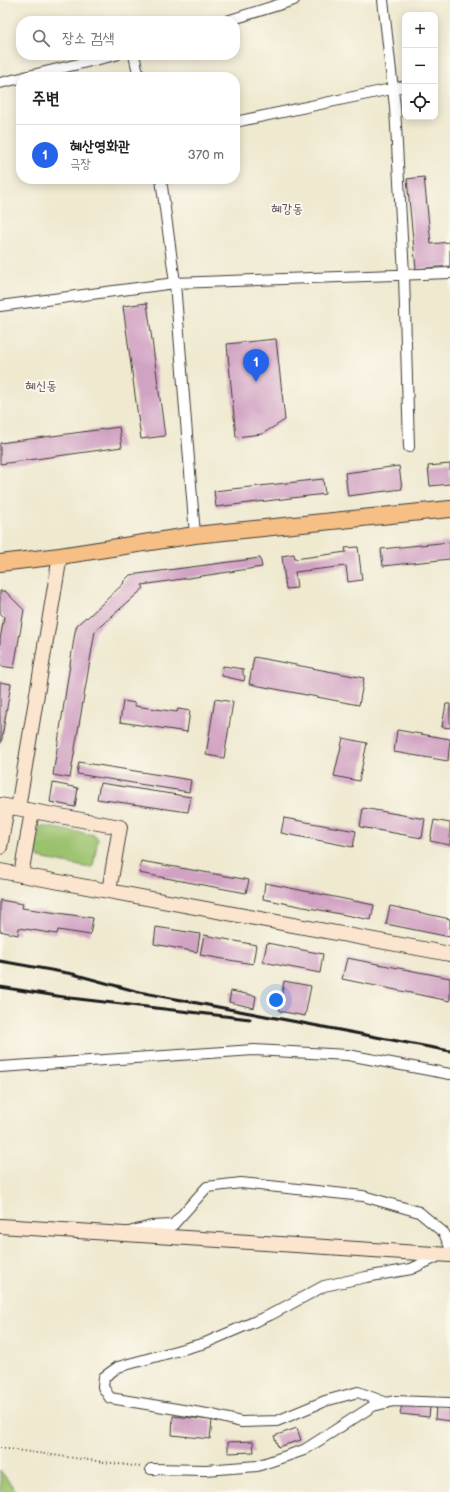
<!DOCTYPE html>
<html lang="ko">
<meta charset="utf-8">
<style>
:root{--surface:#fff;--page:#f6f6f6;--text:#222;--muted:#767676;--line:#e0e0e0;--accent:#2563eb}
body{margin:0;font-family:"Balsamiq Sans","Poor Story",sans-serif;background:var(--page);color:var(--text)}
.controls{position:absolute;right:12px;top:12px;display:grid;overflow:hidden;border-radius:8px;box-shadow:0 2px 10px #0003}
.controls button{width:36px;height:36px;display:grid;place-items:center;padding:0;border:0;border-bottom:1px solid var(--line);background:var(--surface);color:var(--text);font:20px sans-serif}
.you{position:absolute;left:276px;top:1000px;width:14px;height:14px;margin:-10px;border:3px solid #fff;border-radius:50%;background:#1a73e8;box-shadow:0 0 0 6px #1a73e833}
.badge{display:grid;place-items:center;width:26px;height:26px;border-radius:50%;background:var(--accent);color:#fff;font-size:13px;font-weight:700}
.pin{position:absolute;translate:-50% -33px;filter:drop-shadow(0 1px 2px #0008)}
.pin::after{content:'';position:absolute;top:21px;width:14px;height:12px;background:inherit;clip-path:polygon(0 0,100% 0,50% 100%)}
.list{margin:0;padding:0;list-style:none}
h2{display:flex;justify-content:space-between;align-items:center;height:52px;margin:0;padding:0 16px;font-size:17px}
h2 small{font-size:13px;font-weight:400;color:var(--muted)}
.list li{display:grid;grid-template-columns:26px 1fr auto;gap:12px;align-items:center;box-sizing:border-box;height:60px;padding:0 16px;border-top:1px solid var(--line)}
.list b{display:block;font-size:15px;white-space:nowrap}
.list p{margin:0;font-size:13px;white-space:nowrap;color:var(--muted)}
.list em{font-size:13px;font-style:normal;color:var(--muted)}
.icon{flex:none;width:22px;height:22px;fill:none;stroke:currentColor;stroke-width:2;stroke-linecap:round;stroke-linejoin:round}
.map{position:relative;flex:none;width:450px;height:1492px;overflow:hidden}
.search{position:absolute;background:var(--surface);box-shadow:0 2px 10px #0003;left:16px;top:16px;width:224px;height:44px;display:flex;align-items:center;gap:10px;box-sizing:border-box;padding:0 14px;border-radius:16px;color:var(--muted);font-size:15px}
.panel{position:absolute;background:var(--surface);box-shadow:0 2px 10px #0003;left:16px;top:72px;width:224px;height:112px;border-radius:16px}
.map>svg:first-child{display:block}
.green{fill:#9ac16c;stroke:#5b6e44}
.building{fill:#d1a3c3}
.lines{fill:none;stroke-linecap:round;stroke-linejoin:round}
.minor-casing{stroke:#3c3b37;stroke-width:12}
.secondary-casing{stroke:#3c3b37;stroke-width:16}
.primary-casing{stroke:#3c3b37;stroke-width:18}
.path{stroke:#3c3b37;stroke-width:2;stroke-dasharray:1 3;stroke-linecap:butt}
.minor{stroke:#fff;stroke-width:10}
.secondary{stroke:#fbe5cf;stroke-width:14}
.primary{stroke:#f5bf86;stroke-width:16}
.rail{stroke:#1c1c1c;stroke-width:3}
.labels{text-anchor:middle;stroke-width:4;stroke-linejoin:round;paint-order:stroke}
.quarter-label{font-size:13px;fill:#5b4b56;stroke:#fbf7ec}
</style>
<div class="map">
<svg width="450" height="1492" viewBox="0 0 450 1492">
<rect width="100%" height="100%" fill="#fbf7ec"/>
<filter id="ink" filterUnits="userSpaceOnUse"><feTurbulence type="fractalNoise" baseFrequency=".025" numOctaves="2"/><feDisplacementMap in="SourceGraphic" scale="8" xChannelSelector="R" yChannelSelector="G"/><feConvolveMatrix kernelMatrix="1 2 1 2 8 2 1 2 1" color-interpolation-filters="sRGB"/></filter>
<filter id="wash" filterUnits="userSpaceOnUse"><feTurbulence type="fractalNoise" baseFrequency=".012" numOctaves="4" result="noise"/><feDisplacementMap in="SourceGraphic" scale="16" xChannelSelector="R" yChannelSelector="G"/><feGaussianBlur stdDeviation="0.9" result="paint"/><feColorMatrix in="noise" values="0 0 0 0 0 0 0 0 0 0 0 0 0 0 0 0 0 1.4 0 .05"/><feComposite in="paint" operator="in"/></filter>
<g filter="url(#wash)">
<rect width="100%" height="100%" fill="#efe9d0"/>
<!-- green -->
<path class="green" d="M 41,826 L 95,835 L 98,839 L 93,866 L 90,868 L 39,858 L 36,854 L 39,830 Z
M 0,1470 L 17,1492 L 0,1492 Z"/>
<g id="blocks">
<!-- building -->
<path class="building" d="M 424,177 L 431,244 L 450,242 L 450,266 L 416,269 L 407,179 Z
M 147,303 L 165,436 L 141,439 L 123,306 Z
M 276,339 L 285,420 L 262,434 L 236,437 L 227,344 Z
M 119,427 L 122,447 L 0,464 L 0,443 Z
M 450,464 L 450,484 L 430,486 L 428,466 Z
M 399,466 L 402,489 L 348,496 L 345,473 Z
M 323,479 L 325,494 L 216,507 L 214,491 Z
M 450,542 L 450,559 L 383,566 L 381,549 Z
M 358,547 L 362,580 L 348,582 L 346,566 L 295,572 L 297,588 L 286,589 L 282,556 L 294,554 L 295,559 L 346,552 L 345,548 Z
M 260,558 L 262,567 L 142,585 L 144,588 L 95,631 L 70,778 L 53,775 L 75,632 L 77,625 L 86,617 L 87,618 L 124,583 L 123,582 L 130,575 Z
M 0,591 L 5,591 L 24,610 L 14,668 L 0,666 L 0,639 L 4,617 L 0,613 Z
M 254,657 L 364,678 L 359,705 L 249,684 Z
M 223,666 L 243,669 L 243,675 L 245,676 L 244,681 L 222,676 Z
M 0,682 L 11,684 L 1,743 L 0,743 Z
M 215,699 L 233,702 L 224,758 L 206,755 Z
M 123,701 L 135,703 L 135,706 L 177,712 L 178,709 L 190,711 L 187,732 L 120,722 Z
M 446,704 L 450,704 L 450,728 L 442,727 Z
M 397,730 L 450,739 L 448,761 L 394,752 Z
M 343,738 L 367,743 L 359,781 L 334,776 Z
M 79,762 L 191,780 L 189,792 L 77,774 Z
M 53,783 L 78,788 L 75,807 L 50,802 Z
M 100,783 L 191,797 L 188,812 L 97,799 Z
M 363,808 L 425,819 L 422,838 L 360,827 Z
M 284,818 L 356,831 L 353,847 L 281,833 Z
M 434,820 L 450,823 L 450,845 L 430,841 Z
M 141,861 L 249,880 L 246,893 L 139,873 Z
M 265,883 L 374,905 L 371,920 L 263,899 Z
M 0,900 L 23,904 L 22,908 L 93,918 L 90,935 L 58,930 L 57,934 L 19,928 L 18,935 L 0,931 Z
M 390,906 L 450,919 L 450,937 L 386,924 Z
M 156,927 L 200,934 L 197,952 L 154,944 Z
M 204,935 L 256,945 L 253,964 L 200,955 Z
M 267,943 L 323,954 L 320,973 L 263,962 Z
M 347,958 L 450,978 L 450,1001 L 342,979 Z
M 284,981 L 311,986 L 305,1016 L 279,1011 Z
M 231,991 L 256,996 L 254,1008 L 229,1002 Z
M 402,1404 L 430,1407 L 429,1417 L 400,1414 Z
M 436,1406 L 450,1408 L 450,1421 L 435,1419 Z
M 173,1416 L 212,1420 L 210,1439 L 172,1435 Z
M 297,1428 L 301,1440 L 278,1447 L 274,1436 Z
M 253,1441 L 254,1452 L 228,1453 L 228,1442 Z"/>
</g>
</g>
<g filter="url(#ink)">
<use href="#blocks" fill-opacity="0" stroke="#3c3b37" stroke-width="1"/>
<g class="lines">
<!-- minor casing -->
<g class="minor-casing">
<path id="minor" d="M 383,0 L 395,107 L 404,275 L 409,447
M 227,21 L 294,0
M 134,55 L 139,77
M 24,77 L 116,55
M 0,83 L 21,78
M 235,122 L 405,86
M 161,179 L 175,283 L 195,535
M 0,306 L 175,283 L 450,273
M 0,1067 L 254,1050 L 348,1055 L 450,1074
M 129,1232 L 151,1226 L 173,1225 L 207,1187 L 241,1183 L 363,1196 L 419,1212 L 444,1233 L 450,1247
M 387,1403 L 358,1392 L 325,1401 L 277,1421 L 241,1422 L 213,1415 L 110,1398 L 103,1387 L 104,1377 L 118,1367 L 205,1343 L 270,1315 L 324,1286 L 366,1277 L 411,1269 L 441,1255
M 151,1469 L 206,1470 L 257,1466 L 304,1450 L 373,1406 L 394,1401 L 450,1403"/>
</g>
<!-- secondary casing -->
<g class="secondary-casing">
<path id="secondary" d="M 0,805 L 120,827 L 109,891
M 18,808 L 60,556
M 0,847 L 7,807
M 0,871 L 450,954
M 21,875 L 32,811
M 0,1226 L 450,1255"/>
</g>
<!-- primary casing -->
<g class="primary-casing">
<path id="primary" d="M 0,563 L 60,556 L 195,535 L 450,509"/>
</g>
<!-- path -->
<path class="path" d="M 0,1448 L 141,1467"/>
<!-- minor -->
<use href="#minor" class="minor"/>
<!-- secondary -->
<use href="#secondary" class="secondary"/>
<!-- primary -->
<use href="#primary" class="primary"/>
<!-- rail -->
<path class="rail" d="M 0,961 L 73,974 L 139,992 L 450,1051
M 0,987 L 70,998 L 250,1019"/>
</g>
</g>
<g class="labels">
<!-- quarter labels -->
<g class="quarter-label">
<text x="287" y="213">혜강동</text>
<text x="41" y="390">혜신동</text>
</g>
</g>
</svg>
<div class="controls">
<button>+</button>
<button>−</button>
<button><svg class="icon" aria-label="locate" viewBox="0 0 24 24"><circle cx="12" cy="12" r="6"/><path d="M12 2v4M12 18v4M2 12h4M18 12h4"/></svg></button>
</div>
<div class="you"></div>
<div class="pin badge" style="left:256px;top:382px">1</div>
<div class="search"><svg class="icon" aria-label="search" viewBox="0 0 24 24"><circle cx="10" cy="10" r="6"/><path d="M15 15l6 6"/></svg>장소 검색</div>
<section class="panel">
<h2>주변<small></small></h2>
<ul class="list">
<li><span class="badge">1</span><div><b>혜산영화관</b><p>극장</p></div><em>370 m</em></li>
</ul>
</section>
</div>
